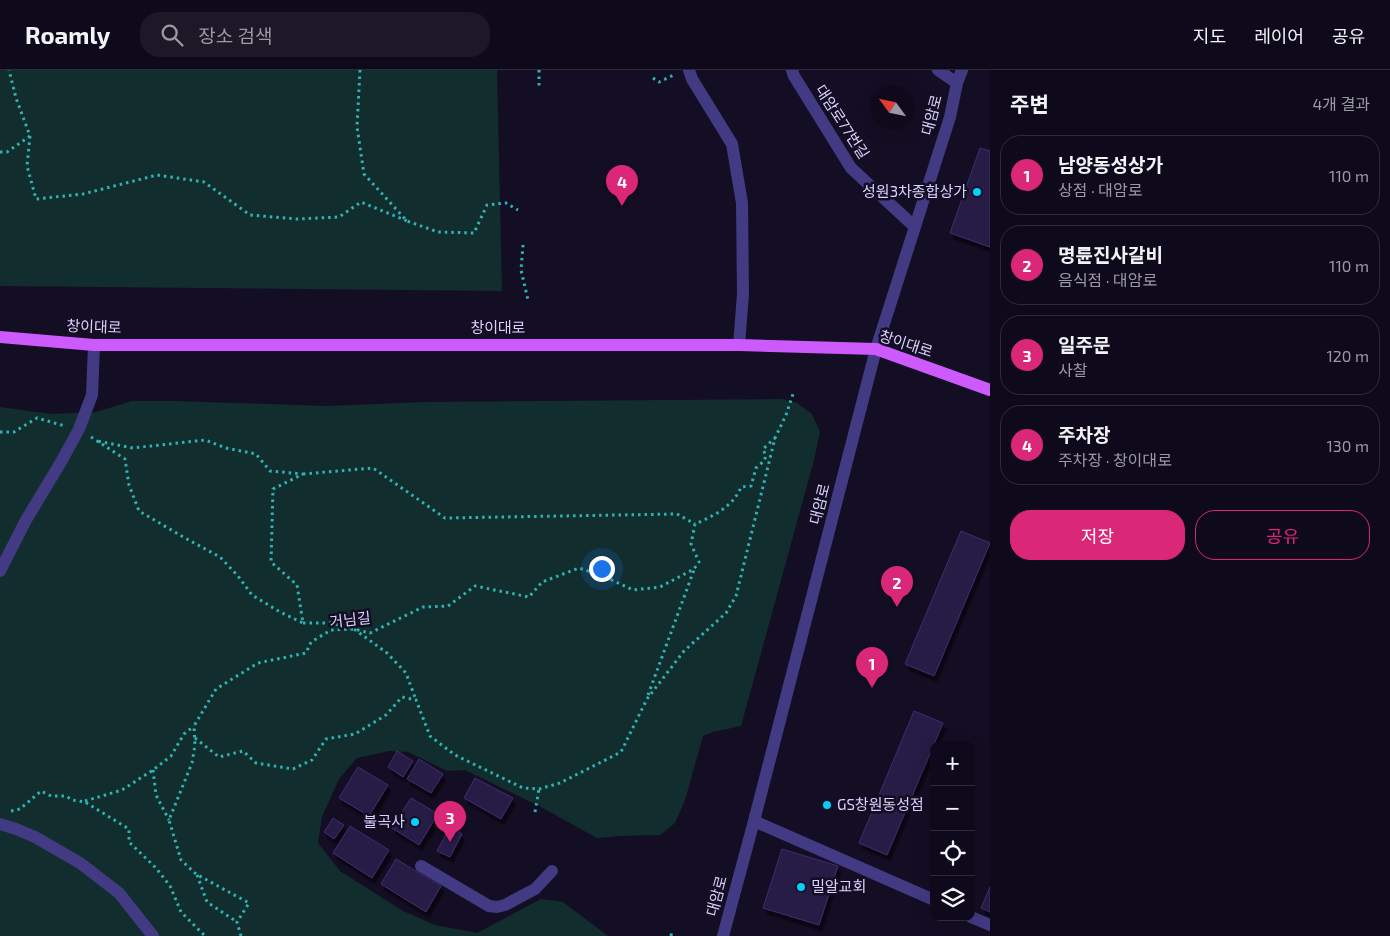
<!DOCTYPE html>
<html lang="ko">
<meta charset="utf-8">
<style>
:root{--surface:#0f0a1b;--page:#1d1828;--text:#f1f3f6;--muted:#9b9aa3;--line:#2f2b3a;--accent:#db2777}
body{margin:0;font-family:"Exo 2","Noto Sans KR",sans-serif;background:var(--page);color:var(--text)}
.controls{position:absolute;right:15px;bottom:15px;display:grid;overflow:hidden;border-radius:10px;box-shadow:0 5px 20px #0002}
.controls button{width:45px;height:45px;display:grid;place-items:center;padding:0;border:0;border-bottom:1px solid var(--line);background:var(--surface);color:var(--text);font:25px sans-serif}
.compass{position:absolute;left:870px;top:15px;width:45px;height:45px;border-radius:50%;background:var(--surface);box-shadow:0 5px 20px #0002;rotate:303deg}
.you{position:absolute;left:601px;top:498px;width:18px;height:18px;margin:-12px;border:4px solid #fff;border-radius:50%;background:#1a73e8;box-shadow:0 0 0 8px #1a73e833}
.badge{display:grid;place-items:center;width:32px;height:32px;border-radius:50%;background:var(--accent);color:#fff;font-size:16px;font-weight:700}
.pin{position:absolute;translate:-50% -41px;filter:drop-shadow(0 1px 2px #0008)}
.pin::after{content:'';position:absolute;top:26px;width:18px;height:15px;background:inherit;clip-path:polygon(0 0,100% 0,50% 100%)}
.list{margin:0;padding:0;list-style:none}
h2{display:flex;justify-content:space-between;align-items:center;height:65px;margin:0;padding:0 20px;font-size:21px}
h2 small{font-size:16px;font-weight:400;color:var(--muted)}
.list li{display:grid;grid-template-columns:32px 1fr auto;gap:15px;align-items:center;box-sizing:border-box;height:80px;margin:0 10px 10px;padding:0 10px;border:1px solid var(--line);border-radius:20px}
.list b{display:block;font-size:19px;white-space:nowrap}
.list p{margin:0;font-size:16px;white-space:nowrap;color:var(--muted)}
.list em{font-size:16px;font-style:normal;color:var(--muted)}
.actions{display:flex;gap:10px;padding:15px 20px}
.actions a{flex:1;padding:11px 0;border:1px solid var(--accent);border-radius:20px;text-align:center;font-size:18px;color:var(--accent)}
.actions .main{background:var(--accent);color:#fff}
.icon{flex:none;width:28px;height:28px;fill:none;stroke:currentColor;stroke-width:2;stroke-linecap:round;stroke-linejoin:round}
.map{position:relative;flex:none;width:990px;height:866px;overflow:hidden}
header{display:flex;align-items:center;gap:30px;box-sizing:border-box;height:70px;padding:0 25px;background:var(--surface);border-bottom:1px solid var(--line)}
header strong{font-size:24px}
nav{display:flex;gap:28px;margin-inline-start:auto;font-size:18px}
.search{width:350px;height:45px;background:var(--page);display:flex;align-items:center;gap:12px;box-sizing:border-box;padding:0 18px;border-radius:20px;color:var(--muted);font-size:19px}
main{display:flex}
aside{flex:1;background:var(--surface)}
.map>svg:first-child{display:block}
.green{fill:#112d2e}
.building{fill:#261b45;stroke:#3f2d70;filter:url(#shadow)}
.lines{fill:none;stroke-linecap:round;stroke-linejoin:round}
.path{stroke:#30b3b4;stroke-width:3;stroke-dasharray:2.5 4;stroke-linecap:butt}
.minor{stroke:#423a82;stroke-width:12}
.major{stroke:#cc5afd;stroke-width:12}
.poi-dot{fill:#02d0fa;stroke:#140e24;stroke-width:2}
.labels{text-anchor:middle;stroke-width:5;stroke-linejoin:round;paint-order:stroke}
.street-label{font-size:15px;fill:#dad2ff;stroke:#140e24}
.poi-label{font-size:15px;fill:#dad2ff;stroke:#140e24;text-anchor:end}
</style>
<header>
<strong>Roamly</strong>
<div class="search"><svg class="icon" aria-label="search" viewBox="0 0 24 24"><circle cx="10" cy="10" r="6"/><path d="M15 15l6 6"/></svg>장소 검색</div>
<nav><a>지도</a><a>레이어</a><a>공유</a></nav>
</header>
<main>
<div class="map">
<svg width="990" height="866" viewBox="0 0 990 866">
<defs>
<filter id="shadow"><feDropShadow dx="3" dy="5.5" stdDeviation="1" flood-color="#0009"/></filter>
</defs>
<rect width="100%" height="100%" fill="#140e24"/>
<!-- green -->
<path class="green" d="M 0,0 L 497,0 L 502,221 L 0,216 Z
M 782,329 L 797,333 L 812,344 L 820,362 L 814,390 L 741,656 L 713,662 L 703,666 L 685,730 L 675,753 L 660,765 L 620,766 L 597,768 L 539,736 L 465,700 L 447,701 L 408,682 L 389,681 L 357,688 L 339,709 L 322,747 L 318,773 L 340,801 L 403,841 L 435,855 L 477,863 L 541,829 L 563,832 L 608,866 L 0,866 L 0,337 L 51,344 L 96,342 L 132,331 L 175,331 L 326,336 L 426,332 Z"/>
<!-- building -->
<path class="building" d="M 980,78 L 990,81 L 990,177 L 950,163 Z
M 961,461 L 990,473 L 934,606 L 905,594 Z
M 914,641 L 943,653 L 887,785 L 859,773 Z
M 397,681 L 413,691 L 403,707 L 388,697 Z
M 419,689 L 443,704 L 431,723 L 407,709 Z
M 358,697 L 388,715 L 369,746 L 339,728 Z
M 475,708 L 513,728 L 501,749 L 464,728 Z
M 411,728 L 438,744 L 419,775 L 392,758 Z
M 333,748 L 344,755 L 334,769 L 324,762 Z
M 350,756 L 389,780 L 372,808 L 333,783 Z
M 450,757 L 462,764 L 450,787 L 437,781 Z
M 782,779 L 838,796 L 819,855 L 763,838 Z
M 396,789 L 441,816 L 426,842 L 381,814 Z
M 990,817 L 990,842 L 981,838 Z"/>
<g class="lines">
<!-- path -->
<path class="path" d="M 360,0 L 357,57 L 364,104 L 407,151 L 438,162 L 474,163 L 487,135 L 506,133 L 518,140
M 539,0 L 539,17
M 653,8 L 659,12 L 676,4
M 30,66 L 27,96 L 36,129 L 83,124 L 157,105 L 204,112 L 250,145 L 297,149 L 339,147 L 361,132 L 407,151
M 0,82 L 7,82 L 30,66 L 16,28 L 9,0
M 523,175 L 521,200 L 528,230
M 0,362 L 14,362 L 37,348 L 65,356
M 91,367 L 125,389 L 129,415 L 139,441 L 185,468 L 220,487 L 238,506 L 252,525 L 280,542 L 303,553 L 297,515 L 271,492 L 273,419 L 303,404 L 270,401 L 256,384 L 226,378 L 205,370 L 133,378 L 97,371
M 303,404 L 373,398 L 445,448 L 677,444 L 695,454
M 303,553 L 331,553 L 354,559 L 387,583 L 406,603 L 416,630
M 648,625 L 694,500
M 195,668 L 219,687 L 243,681 L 256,693 L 293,699 L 312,690 L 326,669 L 355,664 L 386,645 L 402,627 L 416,630 L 430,666 L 455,685 L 523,718 L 539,719 L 560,713 L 621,682 L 647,629 L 684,581 L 726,543 L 736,526 L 775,368 L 786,345 L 794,321
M 153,700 L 156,725 L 169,750
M 85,731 L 122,720 L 153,700 L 171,686 L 184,664 L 194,656
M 11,741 L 20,739 L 41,721 L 51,726 L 66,726 L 72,730 L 85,732 L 129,759 L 129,772 L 156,798 L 170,816 L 181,842 L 205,866
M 535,742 L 539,719
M 197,805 L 207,832 L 237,852
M 241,866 L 237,852 L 249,833 L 196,804 L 181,790 L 169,750 L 192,693 L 195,675 L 194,656 L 216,619 L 258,593 L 306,583 L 311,572 L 331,560 L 354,559 L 370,563 L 423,537 L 448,536 L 475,516 L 529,527 L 542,512 L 579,498 L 603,506 L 633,520 L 660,517 L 694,499 L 699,492 L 691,474 L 695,454 C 713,446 733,437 741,417 L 751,416 L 756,398 L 764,391 L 766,386 L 763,379 L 775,368
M 671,866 L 672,860"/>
<!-- minor -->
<path class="minor" d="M 689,0 L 692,9 L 732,74 L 742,133 L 743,224 L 739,275
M 792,0 L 794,6 L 851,98 L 915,157
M 938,0 L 957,13
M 0,501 L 26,450 L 61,392 L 79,359 L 92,325 L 94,275
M 754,751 L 934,830
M 0,754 L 16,759 L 35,767 L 80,793 L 119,823 L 153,866
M 421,796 L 489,836 L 497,837 L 505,835 L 535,819 L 552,801
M 971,847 L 990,855
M 723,866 L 754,751 L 876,279 L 950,47 L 957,13 L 962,0"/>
<!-- major -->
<path class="major" d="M 0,267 L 94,275 L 739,275 L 876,279 L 990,320"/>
</g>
<!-- markers -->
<g class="poi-dot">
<circle cx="977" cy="122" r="5"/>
<circle cx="827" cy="735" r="5"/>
<circle cx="415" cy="752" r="5"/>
<circle cx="801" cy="817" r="5"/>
</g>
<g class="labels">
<!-- street labels -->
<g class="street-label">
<text transform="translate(932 45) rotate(-75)" y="5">대암로</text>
<text transform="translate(842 52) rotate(57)" y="5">대암로77번길</text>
<text transform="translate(94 257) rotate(2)" y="5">창이대로</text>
<text x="498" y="263">창이대로</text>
<text transform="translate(906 274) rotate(18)" y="5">창이대로</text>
<text transform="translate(820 434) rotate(-76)" y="5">대암로</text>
<text transform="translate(350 550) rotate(-6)" y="5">거님길</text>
<text transform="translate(717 826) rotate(-75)" y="5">대암로</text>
</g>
<!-- poi labels -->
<g class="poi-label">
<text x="967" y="127">성원3차종합상가</text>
<text x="837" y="740" text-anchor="start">GS창원동성점</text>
<text x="405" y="757">불곡사</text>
<text x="811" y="822" text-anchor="start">밀알교회</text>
</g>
</g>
</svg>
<div class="controls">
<button>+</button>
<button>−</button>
<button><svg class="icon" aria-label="locate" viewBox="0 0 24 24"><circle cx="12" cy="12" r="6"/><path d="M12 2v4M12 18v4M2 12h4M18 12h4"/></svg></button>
<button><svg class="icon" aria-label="layers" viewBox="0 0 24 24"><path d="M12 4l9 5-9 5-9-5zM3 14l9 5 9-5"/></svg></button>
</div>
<svg class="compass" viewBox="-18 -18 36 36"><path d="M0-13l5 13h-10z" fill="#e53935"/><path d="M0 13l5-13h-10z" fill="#9b9aa3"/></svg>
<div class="you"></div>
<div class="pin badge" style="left:872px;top:618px">1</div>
<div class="pin badge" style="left:897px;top:537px">2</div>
<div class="pin badge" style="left:450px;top:772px">3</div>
<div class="pin badge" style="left:622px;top:136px">4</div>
</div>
<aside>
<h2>주변<small>4개 결과</small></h2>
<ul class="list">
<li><span class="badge">1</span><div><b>남양동성상가</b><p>상점 · 대암로</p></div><em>110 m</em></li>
<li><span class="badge">2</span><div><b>명륜진사갈비</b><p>음식점 · 대암로</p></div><em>110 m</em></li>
<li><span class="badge">3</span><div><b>일주문</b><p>사찰</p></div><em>120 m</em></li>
<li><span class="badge">4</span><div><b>주차장</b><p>주차장 · 창이대로</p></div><em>130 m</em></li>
</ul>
<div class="actions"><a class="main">저장</a><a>공유</a></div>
</aside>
</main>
